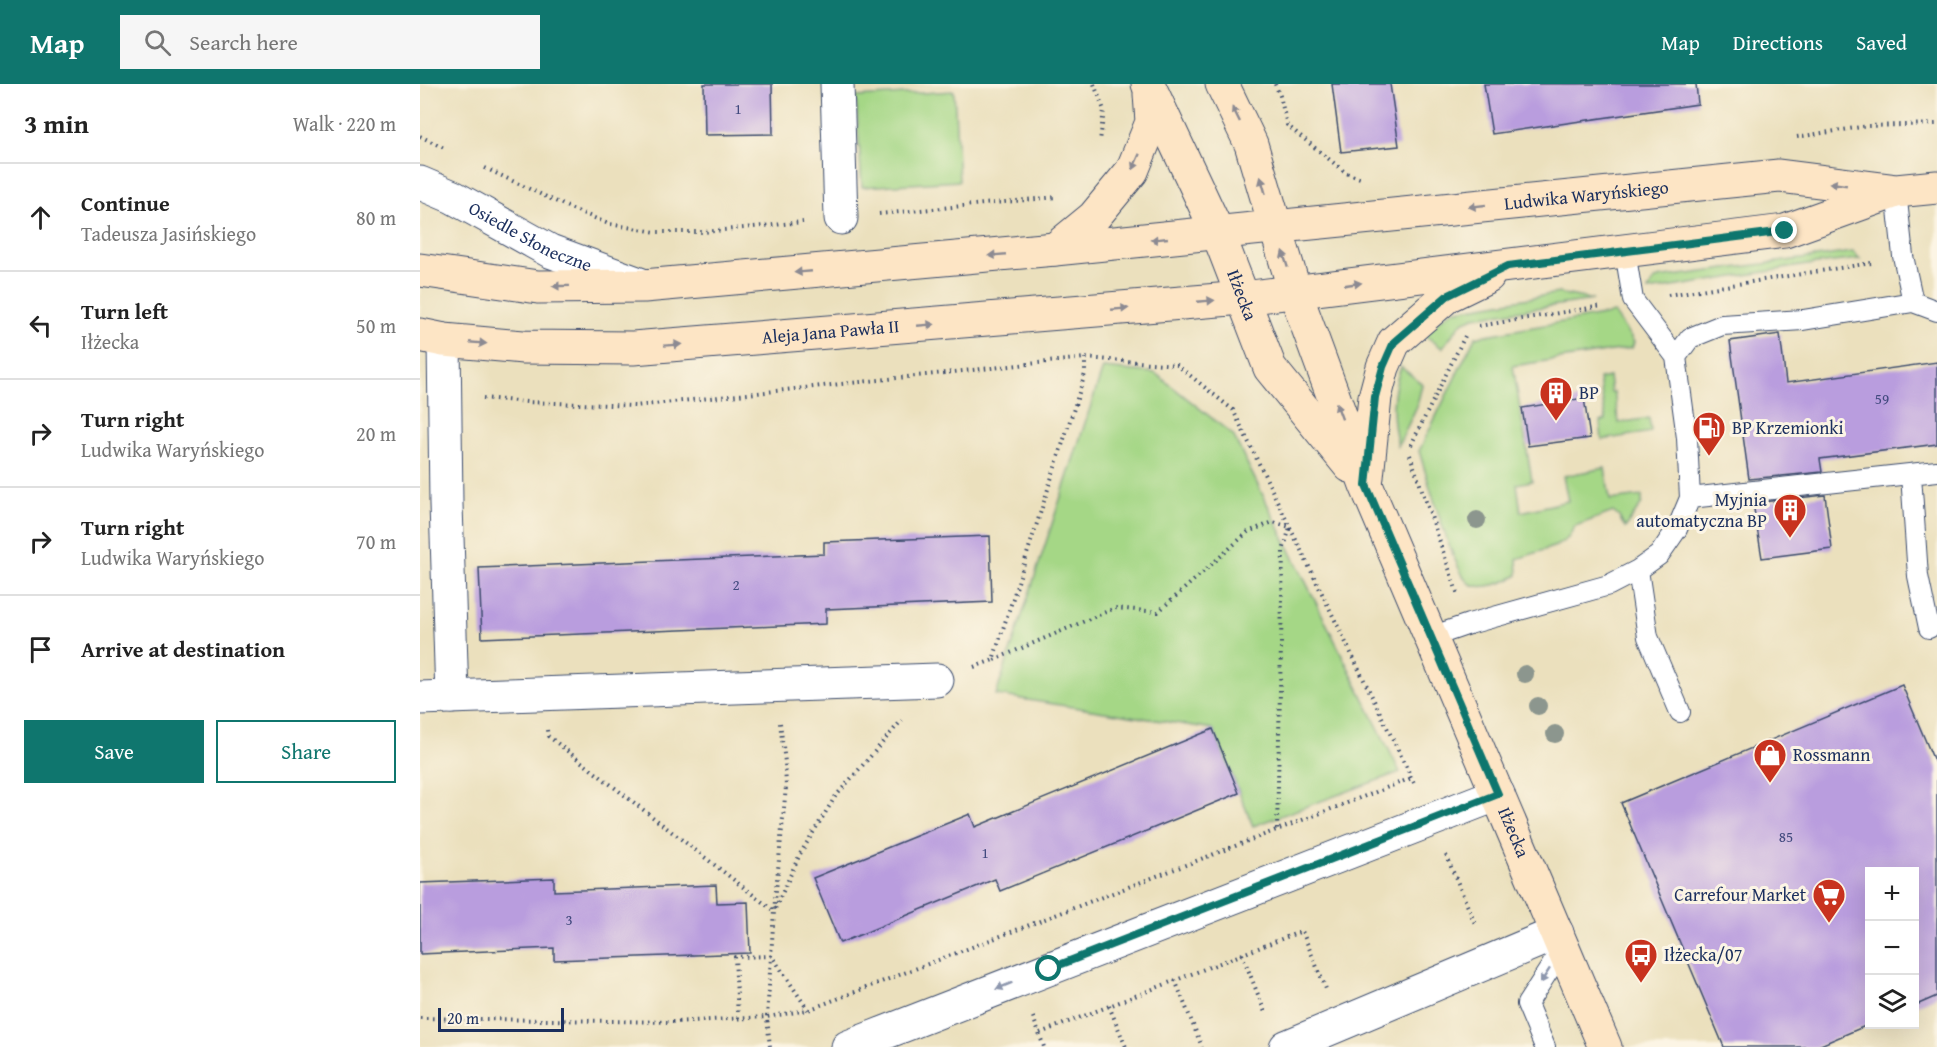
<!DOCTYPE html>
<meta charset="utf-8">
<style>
:root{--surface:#fff;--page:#f6f6f6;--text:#222;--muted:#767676;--line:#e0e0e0;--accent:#0f766e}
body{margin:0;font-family:"Gentium Book Plus",serif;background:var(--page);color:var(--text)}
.controls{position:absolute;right:18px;bottom:18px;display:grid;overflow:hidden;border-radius:0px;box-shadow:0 6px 24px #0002}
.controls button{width:54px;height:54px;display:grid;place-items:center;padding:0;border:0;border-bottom:2px solid var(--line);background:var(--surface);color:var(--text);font:30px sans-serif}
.scale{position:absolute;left:18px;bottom:15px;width:126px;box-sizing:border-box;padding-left:6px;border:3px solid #1b2f5e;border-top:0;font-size:16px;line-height:21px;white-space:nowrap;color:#1b2f5e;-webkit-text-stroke:4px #fcf5e5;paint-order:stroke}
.stop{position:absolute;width:18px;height:18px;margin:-14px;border:4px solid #0f766e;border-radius:50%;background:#fff}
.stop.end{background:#0f766e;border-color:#fff;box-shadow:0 2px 6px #0008}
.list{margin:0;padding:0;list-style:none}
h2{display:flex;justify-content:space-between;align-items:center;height:78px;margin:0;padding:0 24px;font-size:26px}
h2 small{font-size:20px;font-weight:400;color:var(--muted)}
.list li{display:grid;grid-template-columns:39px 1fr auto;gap:18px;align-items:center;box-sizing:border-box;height:108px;padding:0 24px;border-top:2px solid var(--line)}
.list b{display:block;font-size:22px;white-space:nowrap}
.list p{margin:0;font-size:20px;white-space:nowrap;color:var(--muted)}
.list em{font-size:20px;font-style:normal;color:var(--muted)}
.actions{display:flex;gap:12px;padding:18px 24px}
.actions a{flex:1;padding:14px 0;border:2px solid var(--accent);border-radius:0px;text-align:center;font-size:21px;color:var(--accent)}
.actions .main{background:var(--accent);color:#fff}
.icon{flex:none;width:33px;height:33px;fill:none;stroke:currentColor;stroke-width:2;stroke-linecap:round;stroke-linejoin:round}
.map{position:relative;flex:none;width:1517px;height:963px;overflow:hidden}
header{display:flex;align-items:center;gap:36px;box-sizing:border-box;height:84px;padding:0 30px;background:var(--accent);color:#fff}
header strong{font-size:28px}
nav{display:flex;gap:33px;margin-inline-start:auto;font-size:21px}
.search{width:420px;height:54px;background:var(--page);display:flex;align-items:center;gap:15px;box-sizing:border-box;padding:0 21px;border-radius:0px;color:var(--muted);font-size:22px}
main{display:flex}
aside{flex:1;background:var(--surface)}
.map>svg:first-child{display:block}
.green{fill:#a5d786;stroke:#608372;stroke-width:1.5}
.building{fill:#b99dde}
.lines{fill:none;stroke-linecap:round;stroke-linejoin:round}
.lane-casing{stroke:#3a4a6c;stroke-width:22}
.street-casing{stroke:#3a4a6c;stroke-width:35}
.secondary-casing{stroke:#3a4a6c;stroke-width:35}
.path{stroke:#3a4a6c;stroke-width:4;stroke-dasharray:1.5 4.5;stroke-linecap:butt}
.lane{stroke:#fff;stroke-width:20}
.street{stroke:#fff;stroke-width:33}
.secondary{stroke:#fde5c5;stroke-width:33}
.tree{fill:#8c968e}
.oneway{fill:#8c8a92}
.oneway2{fill:#8d97ae}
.route{stroke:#0f766e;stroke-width:8}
.labels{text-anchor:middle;stroke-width:6;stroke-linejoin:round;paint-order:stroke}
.number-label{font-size:15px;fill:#424a7e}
.street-label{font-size:18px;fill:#1b2f5e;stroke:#fcf5e5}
.poi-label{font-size:18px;fill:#1b2f5e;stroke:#fcf5e5;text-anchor:start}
</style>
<header>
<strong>Map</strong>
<div class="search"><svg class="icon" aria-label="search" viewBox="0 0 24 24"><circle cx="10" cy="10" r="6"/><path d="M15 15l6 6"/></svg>Search here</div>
<nav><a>Map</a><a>Directions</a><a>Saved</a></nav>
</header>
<main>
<aside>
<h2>3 min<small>Walk · 220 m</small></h2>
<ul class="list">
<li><svg class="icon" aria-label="ahead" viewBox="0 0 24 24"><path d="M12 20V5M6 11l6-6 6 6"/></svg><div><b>Continue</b><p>Tadeusza Jasińskiego</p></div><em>80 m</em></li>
<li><svg class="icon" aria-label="left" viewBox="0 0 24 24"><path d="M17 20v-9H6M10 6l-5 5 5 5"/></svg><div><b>Turn left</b><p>Iłżecka</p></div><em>50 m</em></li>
<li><svg class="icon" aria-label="right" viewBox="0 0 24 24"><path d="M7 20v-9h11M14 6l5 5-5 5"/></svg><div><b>Turn right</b><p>Ludwika Waryńskiego</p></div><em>20 m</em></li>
<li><svg class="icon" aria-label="right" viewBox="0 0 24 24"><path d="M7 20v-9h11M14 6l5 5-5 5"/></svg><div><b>Turn right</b><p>Ludwika Waryńskiego</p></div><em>70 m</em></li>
<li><svg class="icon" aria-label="arrive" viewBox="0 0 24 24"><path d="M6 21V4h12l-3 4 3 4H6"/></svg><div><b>Arrive at destination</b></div></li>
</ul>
<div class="actions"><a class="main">Save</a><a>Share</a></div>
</aside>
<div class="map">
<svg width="1517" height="963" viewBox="0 0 1517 963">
<rect width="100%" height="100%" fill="#fcf5e5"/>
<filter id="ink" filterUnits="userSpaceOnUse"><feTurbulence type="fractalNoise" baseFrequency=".0167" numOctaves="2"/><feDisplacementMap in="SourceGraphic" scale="12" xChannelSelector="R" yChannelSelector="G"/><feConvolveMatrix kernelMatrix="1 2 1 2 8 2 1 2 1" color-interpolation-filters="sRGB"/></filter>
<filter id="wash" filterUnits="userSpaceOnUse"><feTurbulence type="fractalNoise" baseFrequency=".008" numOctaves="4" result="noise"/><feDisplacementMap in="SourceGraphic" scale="24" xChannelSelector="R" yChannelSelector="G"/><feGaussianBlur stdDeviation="1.35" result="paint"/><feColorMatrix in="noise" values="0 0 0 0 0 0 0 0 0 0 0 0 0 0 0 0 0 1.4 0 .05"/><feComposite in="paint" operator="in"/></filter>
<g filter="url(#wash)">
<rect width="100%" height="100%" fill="#ebe0bd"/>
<!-- green -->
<path class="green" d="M 534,7 L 539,97 L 442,103 L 436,13 Z
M 1433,168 L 1440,175 L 1387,181 L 1228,207 L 1232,199 L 1238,194 Z
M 1139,209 L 1173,216 L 1054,233 L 1042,238 L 1022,264 L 1002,249 L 1032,227 Z
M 1194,229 L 1214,258 L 1212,264 L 1093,282 L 1112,397 L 1097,400 L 1101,428 L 1148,417 L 1143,392 L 1185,384 L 1190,416 L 1222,412 L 1222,419 L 1205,444 L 1199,433 L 1193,428 L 1155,442 L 1148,454 L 1136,462 L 1097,475 L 1098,491 C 1086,498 1063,507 1050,500 C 1034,491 1006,389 999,367 L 1055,253 Z
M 981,283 L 1002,300 L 997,322 L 978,362 C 971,334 971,310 981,283 Z
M 683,284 L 735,289 L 813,351 L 980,688 L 833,742 L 793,645 L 576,611 Z
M 1189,293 L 1191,308 L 1194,308 L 1199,339 L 1229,334 L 1231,348 L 1182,356 L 1180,338 L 1186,336 L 1179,295 Z"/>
<g id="blocks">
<!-- building -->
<path class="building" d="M 284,0 L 352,0 L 353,50 L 285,51 Z
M 912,0 L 970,0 L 979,62 L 921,68 Z
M 1064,0 L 1276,0 L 1278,20 L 1072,50 Z
M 1360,250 L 1366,299 L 1517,278 L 1517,360 L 1400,375 L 1402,388 L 1329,395 L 1310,257 Z
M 1164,314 L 1170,354 L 1108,362 L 1102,324 Z
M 1405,411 L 1412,465 L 1342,474 L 1333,419 Z
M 570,452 L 572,518 L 406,525 L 406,540 L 62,554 L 59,484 L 404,470 L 404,458 Z
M 1482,601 L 1517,684 L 1517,912 L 1494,922 L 1494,788 L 1449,788 L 1450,940 L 1396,963 L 1304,963 L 1201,719 Z
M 793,645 L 819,709 L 580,807 L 575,795 L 420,859 L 393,794 L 550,730 L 555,743 Z
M 134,794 L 134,807 L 296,801 L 297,819 L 328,818 L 330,869 L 134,876 L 134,864 L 0,870 L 0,799 Z"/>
</g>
</g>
<g filter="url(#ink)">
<use href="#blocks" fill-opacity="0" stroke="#3a4a6c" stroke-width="1.5"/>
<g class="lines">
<!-- lane casing -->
<g class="lane-casing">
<path id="lane" d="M 1476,107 L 1483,172 L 1493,218 L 1517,227
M 1256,273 L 1270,254 L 1302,241 L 1383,236 L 1493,218
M 1491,391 L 1498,492 L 1509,544
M 1270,414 L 1517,387
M 1218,486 L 1228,553 L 1260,628
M 1011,553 L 1049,540 L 1189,501 L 1218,486 L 1239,471 L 1257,445 L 1270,414 L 1267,354 L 1256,273 L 1213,216 L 1205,167
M 1125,963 L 1107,920 L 1143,864"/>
</g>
<!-- street casing -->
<g class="street-casing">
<g id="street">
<path d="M 417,0 L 421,134"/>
<path id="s1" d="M 0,99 L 33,113 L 130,167 L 222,201"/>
<path d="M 24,256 L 26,420 L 32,613"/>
<path d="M 0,614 L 517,596"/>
<path d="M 428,963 L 1078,710"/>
<path d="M 866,963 L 1137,849"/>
</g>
</g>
<!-- secondary casing -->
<g class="secondary-casing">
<g id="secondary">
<path id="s2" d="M 728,0 L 798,149 L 850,284 L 930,382"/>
<path id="s3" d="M 802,0 L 831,60 L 875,208 L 946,401 L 1185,963"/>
<path d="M 635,165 L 674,133 L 712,87 L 732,38 L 730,10"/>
<path id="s4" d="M 0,186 L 118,203 L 224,202 L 635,165 L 1359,92 L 1470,106"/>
<path id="s5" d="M 0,251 L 24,256 L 103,263 L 213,264 L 823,214 L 1365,147 L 1476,107 L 1517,103"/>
<path d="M 947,393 L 955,313 L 963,283 L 974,258 L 1027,212 L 1068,192"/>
</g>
</g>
<!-- path -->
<path class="path" d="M 674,0 L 684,26 L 680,57
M 855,0 L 860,12 L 867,41 L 926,89 L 940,94
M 0,52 L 26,65
M 1377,53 L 1448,42 L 1517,40
M 65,84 L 152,125 L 189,140 L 236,148 L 284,148 L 383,138
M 459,130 L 637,113
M 1248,211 L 1451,179
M 1059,242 L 1182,222
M 63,314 L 107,318 L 215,322 L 665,274 L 757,281 L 813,326 L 995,701
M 991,361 L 1046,250
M 990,371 L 1038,511
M 574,576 L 695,524 L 738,528 L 828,448 L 853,438 L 870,443 L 863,467 L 857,746
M 554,583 L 573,576 L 665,290 L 665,274
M 360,639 L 365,678 L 366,703 L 354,827 L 380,770 L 415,713 L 482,636
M 127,646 L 128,652 L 354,827 L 347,933 L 350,963
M 1026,771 L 1056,842
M 822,870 L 846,931
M 755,896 L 782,963
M 689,922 L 706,963
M 613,933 L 624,963
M 0,934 L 253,938 L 347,933 L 388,926 L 992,694
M 318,934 L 315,873 L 352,872 L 388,926
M 620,949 L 882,847 L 906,905"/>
<!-- lane -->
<use href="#lane" class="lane"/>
<!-- street -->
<use href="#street" class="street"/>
<!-- secondary -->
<use href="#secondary" class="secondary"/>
</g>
<!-- trees -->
<g class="tree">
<circle cx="1057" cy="436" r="9"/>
<circle cx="1105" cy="590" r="9"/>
<circle cx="1118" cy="622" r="9"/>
<circle cx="1135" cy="650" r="9"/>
</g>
<!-- one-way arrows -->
<defs><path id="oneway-solid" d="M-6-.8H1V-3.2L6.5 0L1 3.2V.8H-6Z" transform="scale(1.5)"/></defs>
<g class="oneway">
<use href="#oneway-solid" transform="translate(816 30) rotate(-116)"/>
<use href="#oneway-solid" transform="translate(716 78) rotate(114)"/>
<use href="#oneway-solid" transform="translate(1418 100) rotate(-172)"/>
<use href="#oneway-solid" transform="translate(843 101) rotate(-106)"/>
<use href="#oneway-solid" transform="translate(1057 122) rotate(174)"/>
<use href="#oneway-solid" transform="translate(739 155) rotate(174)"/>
<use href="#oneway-solid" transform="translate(577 171) rotate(175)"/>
<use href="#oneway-solid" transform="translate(865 175) rotate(-108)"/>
<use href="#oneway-solid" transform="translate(383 188) rotate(175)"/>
<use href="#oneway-solid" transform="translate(933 200) rotate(-8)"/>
<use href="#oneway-solid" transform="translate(141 202) rotate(179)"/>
<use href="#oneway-solid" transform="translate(786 217) rotate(-5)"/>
<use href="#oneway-solid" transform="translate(700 225) rotate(-5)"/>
<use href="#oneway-solid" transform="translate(506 241) rotate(-5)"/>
<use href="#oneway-solid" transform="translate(58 259) rotate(5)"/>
<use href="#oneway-solid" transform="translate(253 261) rotate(-4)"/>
<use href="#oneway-solid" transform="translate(919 327) rotate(-110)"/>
</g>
<g class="oneway2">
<use href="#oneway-solid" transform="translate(1125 892) rotate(123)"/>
<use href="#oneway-solid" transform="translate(584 902) rotate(158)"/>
</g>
</g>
<g class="lines" filter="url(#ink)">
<!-- route -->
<path class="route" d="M 629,885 L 1078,710 L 946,401 L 955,313 L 963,283 L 974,258 L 1027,212 L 1088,182 L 1365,147"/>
</g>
<!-- icons -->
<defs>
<g id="building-pin" transform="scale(1.725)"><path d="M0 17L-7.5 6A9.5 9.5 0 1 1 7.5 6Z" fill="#c8321e" stroke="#fcf5e5"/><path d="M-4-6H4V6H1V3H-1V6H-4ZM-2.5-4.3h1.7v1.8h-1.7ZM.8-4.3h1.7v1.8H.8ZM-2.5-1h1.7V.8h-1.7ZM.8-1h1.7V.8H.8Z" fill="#fff"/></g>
<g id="fuel-pin" transform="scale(1.725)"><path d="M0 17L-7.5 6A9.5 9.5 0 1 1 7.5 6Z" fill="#c8321e" stroke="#fcf5e5"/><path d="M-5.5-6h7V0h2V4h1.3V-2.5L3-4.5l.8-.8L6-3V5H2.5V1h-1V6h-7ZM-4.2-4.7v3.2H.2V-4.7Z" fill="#fff"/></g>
<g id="shop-pin" transform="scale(1.725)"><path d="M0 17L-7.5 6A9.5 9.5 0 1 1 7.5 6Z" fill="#c8321e" stroke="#fcf5e5"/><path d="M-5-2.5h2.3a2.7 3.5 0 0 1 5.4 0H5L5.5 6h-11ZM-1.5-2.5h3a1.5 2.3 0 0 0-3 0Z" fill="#fff"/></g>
<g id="supermarket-pin" transform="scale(1.725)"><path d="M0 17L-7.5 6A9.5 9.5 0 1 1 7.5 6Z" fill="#c8321e" stroke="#fcf5e5"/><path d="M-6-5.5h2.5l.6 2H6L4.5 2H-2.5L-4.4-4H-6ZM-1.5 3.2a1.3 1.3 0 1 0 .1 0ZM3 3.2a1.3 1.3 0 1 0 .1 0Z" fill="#fff"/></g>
<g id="bus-pin" transform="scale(1.725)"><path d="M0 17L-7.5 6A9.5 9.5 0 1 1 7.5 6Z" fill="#c8321e" stroke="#fcf5e5"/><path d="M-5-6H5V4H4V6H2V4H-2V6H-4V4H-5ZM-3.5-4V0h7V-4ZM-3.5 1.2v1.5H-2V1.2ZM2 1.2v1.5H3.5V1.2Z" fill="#fff"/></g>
</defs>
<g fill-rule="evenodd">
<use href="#building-pin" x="1136" y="309"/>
<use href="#fuel-pin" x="1289" y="344"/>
<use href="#building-pin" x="1370" y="426"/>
<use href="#shop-pin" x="1350" y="671"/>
<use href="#supermarket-pin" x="1409" y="811"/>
<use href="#bus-pin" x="1221" y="871"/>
</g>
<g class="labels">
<!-- number labels -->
<g class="number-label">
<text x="318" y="30">1</text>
<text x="1462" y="320">59</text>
<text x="316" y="506">2</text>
<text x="1366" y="758">85</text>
<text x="565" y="774">1</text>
<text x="149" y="841">3</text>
</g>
<!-- street labels -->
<g class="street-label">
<text dy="6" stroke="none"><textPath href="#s4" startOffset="1172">Ludwika Waryńskiego</textPath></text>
<text dy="6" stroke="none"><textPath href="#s1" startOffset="123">Osiedle Słoneczne</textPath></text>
<text dy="6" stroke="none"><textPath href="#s2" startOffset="231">Iłżecka</textPath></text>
<text dy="6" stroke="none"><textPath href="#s5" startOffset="412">Aleja Jana Pawła II</textPath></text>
<text dy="6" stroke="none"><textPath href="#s3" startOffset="804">Iłżecka</textPath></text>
</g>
<!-- poi labels -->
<g class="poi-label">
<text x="1159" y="315">BP</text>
<text x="1312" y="350">BP Krzemionki</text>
<text x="1347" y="422" text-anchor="end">Myjnia<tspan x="1347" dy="21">automatyczna BP</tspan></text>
<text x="1373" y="677">Rossmann</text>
<text x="1386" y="817" text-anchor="end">Carrefour Market</text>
<text x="1244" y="877">Iłżecka/07</text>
</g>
</g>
</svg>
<div class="controls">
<button>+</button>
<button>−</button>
<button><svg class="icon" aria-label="layers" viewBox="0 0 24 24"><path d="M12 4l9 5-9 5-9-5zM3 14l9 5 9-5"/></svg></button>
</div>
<div class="scale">20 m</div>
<div class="stop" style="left:629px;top:885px"></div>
<div class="stop end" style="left:1365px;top:147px"></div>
</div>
</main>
